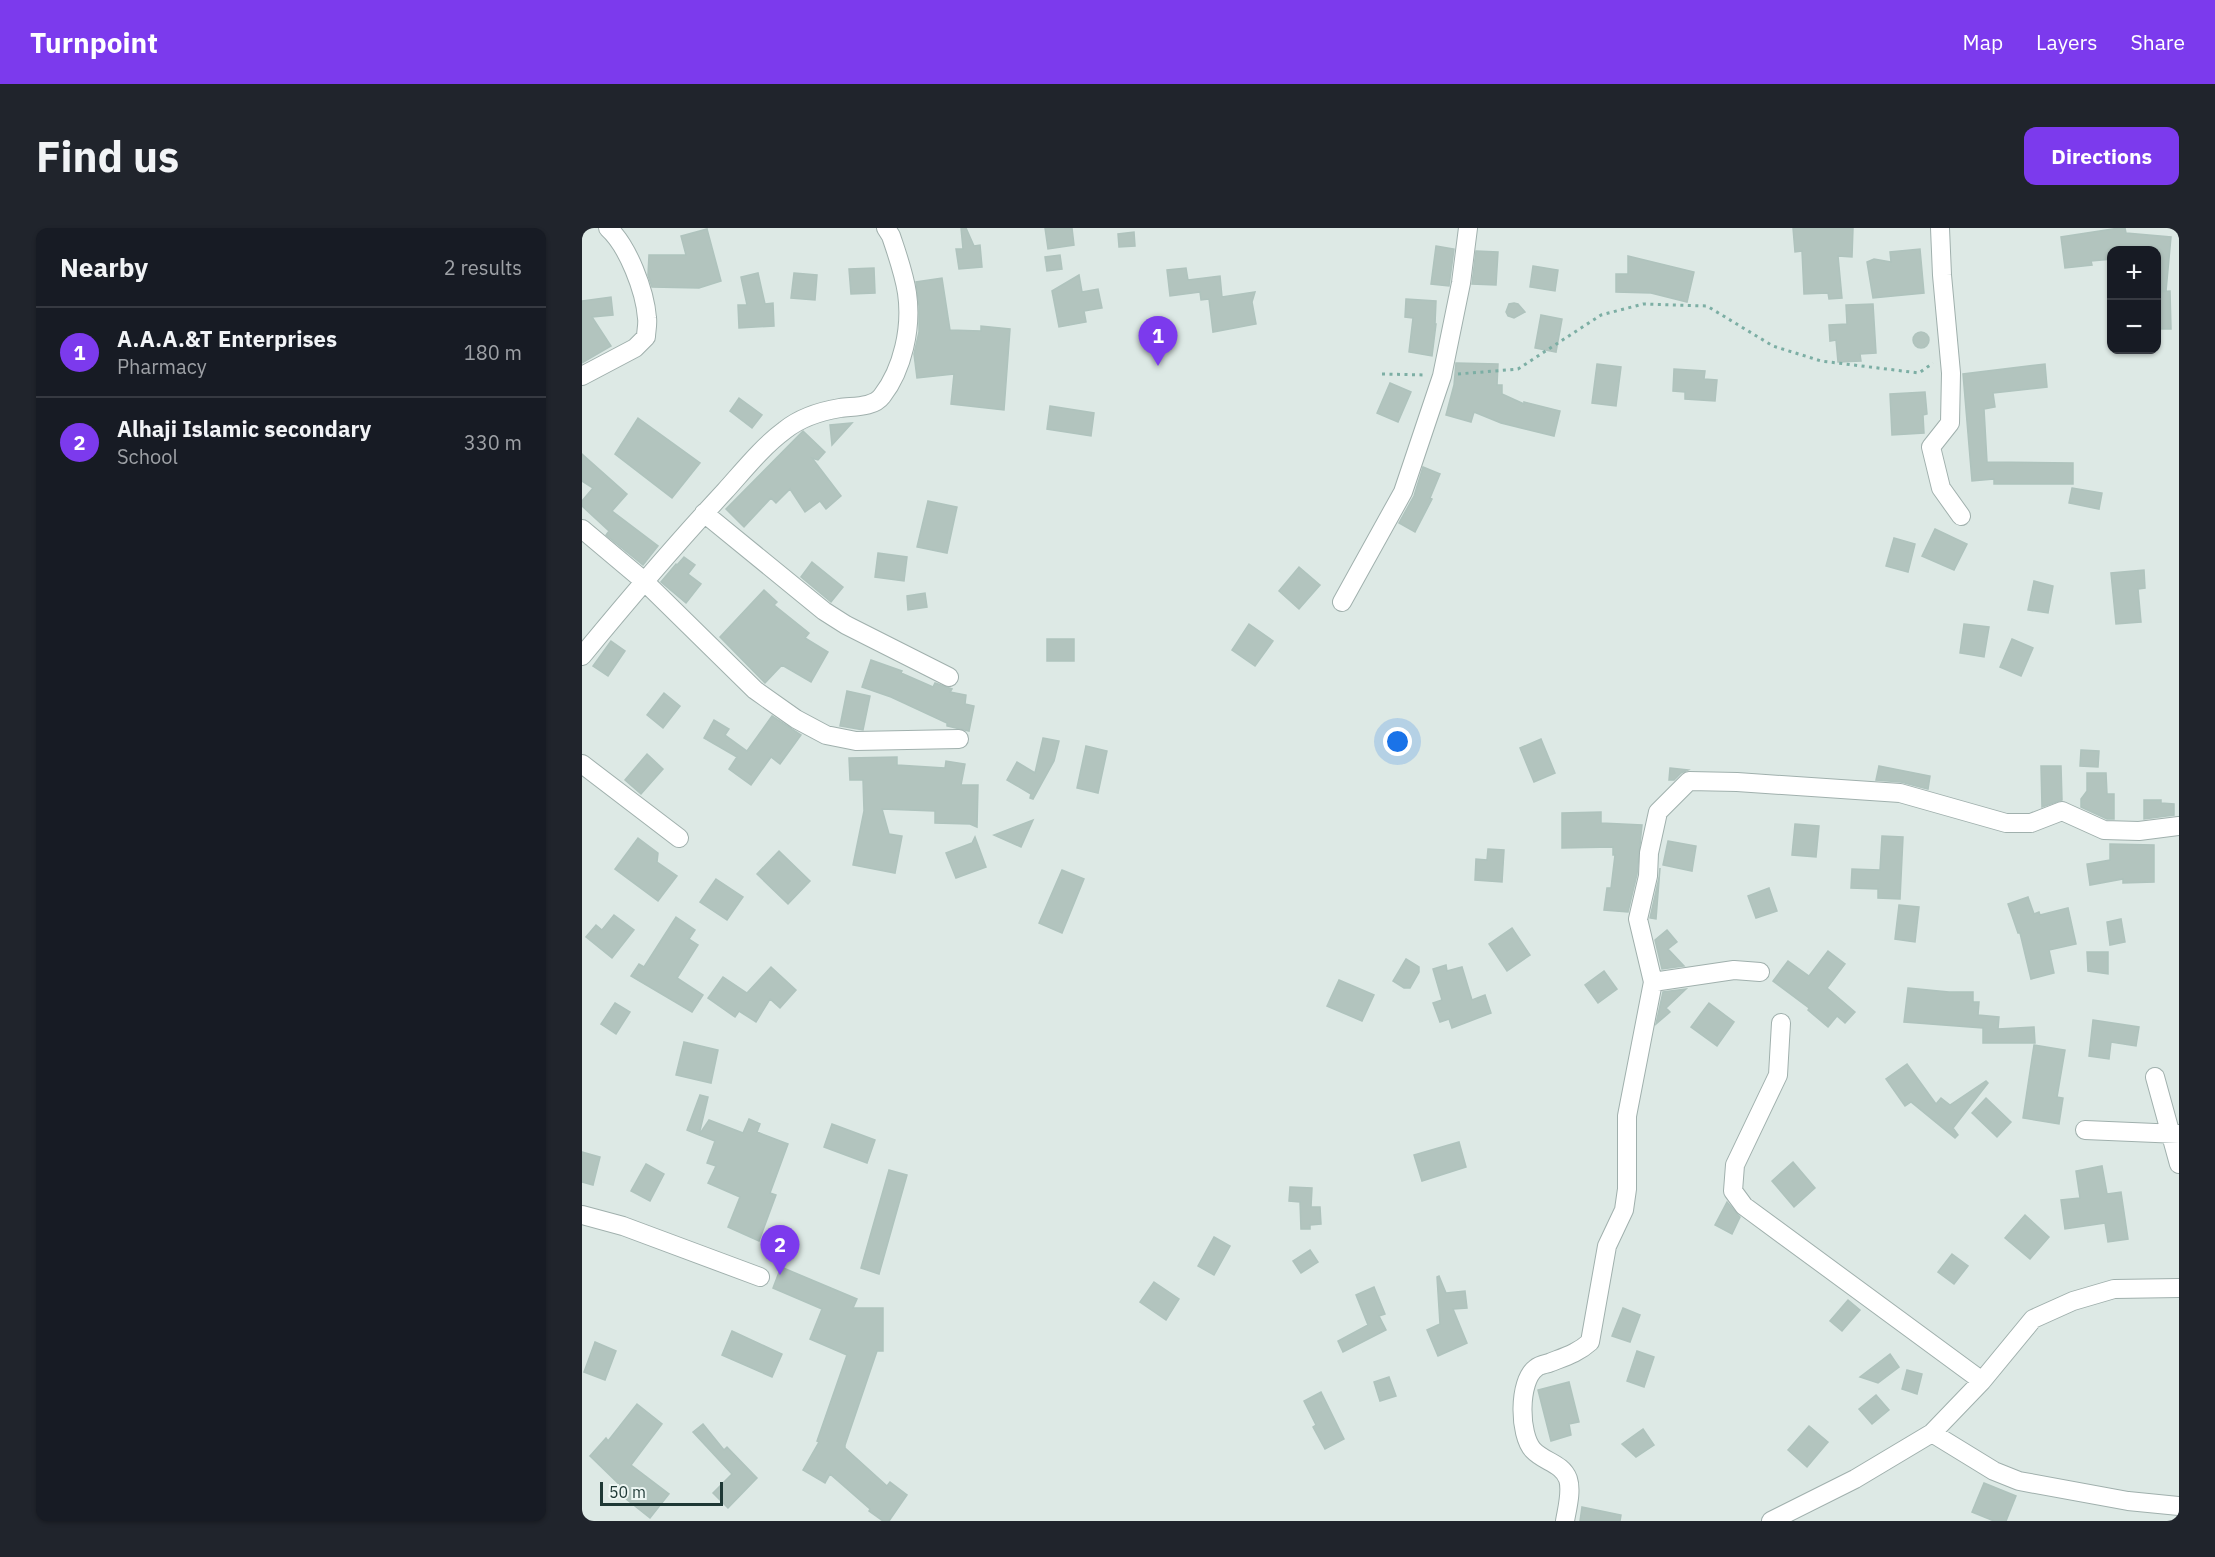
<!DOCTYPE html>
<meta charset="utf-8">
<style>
:root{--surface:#171b24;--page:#20242c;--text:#f1f3f6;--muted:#9ea1a6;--line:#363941;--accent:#7c3aed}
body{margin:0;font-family:"IBM Plex Sans",sans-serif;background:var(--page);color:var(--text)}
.controls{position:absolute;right:18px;top:18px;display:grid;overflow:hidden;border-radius:12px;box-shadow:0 2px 4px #0004}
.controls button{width:54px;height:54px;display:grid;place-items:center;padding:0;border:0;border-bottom:2px solid var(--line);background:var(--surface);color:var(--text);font:30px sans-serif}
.scale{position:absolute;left:18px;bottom:15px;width:123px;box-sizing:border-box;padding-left:6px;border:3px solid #1e3835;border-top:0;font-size:16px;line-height:21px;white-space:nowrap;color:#1e3835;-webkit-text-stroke:4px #edf6f3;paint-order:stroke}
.you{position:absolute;left:816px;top:514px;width:21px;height:21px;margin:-15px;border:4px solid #fff;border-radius:50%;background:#1a73e8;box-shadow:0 0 0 9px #1a73e833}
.badge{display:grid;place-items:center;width:39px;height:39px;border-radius:50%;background:var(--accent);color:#fff;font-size:20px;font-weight:700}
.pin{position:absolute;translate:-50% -50px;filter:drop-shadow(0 2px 3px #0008)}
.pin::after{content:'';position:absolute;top:32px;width:21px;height:18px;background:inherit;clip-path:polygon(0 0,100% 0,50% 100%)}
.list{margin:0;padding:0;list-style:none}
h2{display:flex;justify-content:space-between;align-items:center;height:78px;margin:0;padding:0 24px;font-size:26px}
h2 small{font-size:20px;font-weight:400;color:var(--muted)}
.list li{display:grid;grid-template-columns:39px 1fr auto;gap:18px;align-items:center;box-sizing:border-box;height:90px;padding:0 24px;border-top:2px solid var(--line)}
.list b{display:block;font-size:22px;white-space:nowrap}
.list p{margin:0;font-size:20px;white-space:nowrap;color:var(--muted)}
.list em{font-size:20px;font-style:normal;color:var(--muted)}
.map{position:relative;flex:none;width:1597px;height:1293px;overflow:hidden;border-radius:12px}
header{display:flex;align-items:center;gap:36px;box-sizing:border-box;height:84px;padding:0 30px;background:var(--accent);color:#fff}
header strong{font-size:28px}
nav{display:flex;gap:33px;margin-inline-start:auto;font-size:21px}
.intro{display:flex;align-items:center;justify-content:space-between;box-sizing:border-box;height:144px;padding:0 36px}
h1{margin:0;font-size:42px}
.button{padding:15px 27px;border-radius:12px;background:var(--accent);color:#fff;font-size:21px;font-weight:700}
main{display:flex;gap:36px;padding:0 36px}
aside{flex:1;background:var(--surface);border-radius:12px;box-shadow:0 2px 4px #0004}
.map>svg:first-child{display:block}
.building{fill:#b2c4be;stroke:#afc3bd;stroke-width:1.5}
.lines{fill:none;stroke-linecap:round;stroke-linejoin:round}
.minor-casing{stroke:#a0b0ad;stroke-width:20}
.path{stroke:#7caea4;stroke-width:3;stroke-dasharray:3 4.5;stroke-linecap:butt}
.minor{stroke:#fff;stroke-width:18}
</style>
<header>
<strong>Turnpoint</strong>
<nav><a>Map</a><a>Layers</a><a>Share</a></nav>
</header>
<div class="intro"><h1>Find us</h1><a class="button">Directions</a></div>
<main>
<aside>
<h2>Nearby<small>2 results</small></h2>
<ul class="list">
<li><span class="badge">1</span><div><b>A.A.A.&amp;T Enterprises</b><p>Pharmacy</p></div><em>180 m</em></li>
<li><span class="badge">2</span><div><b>Alhaji Islamic secondary</b><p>School</p></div><em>330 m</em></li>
</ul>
</aside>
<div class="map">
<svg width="1597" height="1293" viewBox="0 0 1597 1293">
<rect width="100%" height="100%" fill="#dde9e5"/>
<!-- building -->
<path class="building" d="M 379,0 L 384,0 L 392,18 L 398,17 L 400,39 L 377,41 L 374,21 L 381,21 Z
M 463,0 L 490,0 L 492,17 L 466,21 Z
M 1211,0 L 1271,0 L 1270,29 L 1256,28 L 1260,70 L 1247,71 L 1246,65 L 1222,66 L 1220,23 L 1213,24 Z
M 1537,0 L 1543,0 L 1544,5 L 1589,9 L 1584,63 L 1575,63 L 1575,22 L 1530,22 L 1530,31 L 1509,33 L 1510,37 L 1483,40 L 1479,9 Z
M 125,1 L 139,53 L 117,60 L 70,59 L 66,47 L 67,27 L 104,27 L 99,8 Z
M 552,4 L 553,18 L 537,19 L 536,6 Z
M 854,18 L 872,21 L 867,58 L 849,56 Z
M 1338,21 L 1342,65 L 1291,70 L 1285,34 L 1292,31 L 1309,34 L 1308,24 Z
M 894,23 L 916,24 L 914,57 L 890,56 Z
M 478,27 L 480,41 L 465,43 L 463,29 Z
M 1046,28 L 1112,44 L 1105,74 L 1069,65 L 1034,64 L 1034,46 L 1046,46 Z
M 951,38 L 976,42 L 973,63 L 948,59 Z
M 292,40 L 293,65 L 269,66 L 267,41 Z
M 604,40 L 606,52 L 638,48 L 640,69 L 673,64 L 670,74 L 674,96 L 631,104 L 627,71 L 619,72 L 618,64 L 588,68 L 585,42 Z
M 176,45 L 183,76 L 191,75 L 192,98 L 157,100 L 156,77 L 165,77 L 159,49 Z
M 212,45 L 235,47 L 233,72 L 209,70 Z
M 497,47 L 500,64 L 516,61 L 520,80 L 502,83 L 504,94 L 477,99 L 470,63 Z
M 360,50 L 368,102 L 399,103 L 399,98 L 428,101 L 422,182 L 369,176 L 372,146 L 335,150 L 332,126 L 337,104 L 337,78 L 334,54 Z
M 1588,63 L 1589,101 L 1575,101 L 1575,64 Z
M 29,69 L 31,87 L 10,89 L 29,118 L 0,135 L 0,73 Z
M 824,71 L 854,73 L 853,96 L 854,96 L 850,128 L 827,124 L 831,90 L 823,89 Z
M 932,75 L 936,76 L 943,84 L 932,90 L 926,88 L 924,84 L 927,76 Z
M 1291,76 L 1294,125 L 1278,126 L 1279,133 L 1256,134 L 1254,112 L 1248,113 L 1247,97 L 1265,96 L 1264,77 Z
M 959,87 L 980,91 L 974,124 L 953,120 Z
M1331 112a8 8 0 1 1 16 0a8 8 0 1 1-16 0Z
M 874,135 L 916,136 L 915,157 L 920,157 L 920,166 L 942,176 L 942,174 L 978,183 L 972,208 L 919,195 L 892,184 L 889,194 L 864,187 L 872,157 Z
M 1015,136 L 1039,139 L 1034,178 L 1010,175 Z
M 1463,136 L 1465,159 L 1411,165 L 1413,179 L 1402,181 L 1405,234 L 1491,235 L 1491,256 L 1412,256 L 1412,251 L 1390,253 L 1381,146 Z
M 1092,141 L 1123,143 L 1122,151 L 1135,152 L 1133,173 L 1103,171 L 1103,164 L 1091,163 Z
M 808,155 L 829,164 L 816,194 L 795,185 Z
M 1343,164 L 1345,186 L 1341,187 L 1342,205 L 1310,207 L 1308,166 Z
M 157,170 L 180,187 L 170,200 L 148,183 Z
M 468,178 L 512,185 L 509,208 L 465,201 Z
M 56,190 L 118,235 L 90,270 L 33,226 Z
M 270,195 L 250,217 L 248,197 Z
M 221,203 L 243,224 L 236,232 L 230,230 L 259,268 L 244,281 L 238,273 L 223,284 L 208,261 L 194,275 L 189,270 L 162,299 L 144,281 Z
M 0,226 L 45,266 L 30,283 L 76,318 L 61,337 L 24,307 L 27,303 L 0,278 L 0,273 L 11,260 L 0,253 Z
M 841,239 L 858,246 L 848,270 L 850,271 L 833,304 L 817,295 L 832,268 Z
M 1490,260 L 1520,265 L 1517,281 L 1487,275 Z
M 346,273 L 375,279 L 365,325 L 335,319 Z
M 1353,301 L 1385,316 L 1372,342 L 1340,328 Z
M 1312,310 L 1333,316 L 1326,344 L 1304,338 Z
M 296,325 L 325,329 L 322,353 L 293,349 Z
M 102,329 L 113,337 L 106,346 L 119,356 L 104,375 L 79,354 L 94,336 L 95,337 Z
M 230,334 L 261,359 L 249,374 L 219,349 Z
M 717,339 L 738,357 L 717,381 L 697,363 Z
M 1562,342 L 1563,360 L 1556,361 L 1559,394 L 1534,396 L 1529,345 Z
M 1452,353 L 1471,358 L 1466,385 L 1446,382 Z
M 182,362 L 195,374 L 192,377 L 227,405 L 223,410 L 246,424 L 229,454 L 200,437 L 183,455 L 138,409 Z
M 343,365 L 345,379 L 326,382 L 325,368 Z
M 667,396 L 691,413 L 673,438 L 650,422 Z
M 1382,396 L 1407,399 L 1402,429 L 1378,425 Z
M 465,411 L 492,411 L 492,433 L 465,433 Z
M 1430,411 L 1451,420 L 1439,448 L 1418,439 Z
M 29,413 L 43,423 L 26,448 L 11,438 Z
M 289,432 L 320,443 L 319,445 L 351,459 L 353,455 L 370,461 L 368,464 L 384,467 L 383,476 L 392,478 L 387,503 L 365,498 L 365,495 L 309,469 L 280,459 Z
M 265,463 L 288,468 L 281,502 L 258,498 Z
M 82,465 L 98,478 L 81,500 L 65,487 Z
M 190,488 L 219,507 L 198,536 L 189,529 L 169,557 L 147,541 L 155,529 L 122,510 L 132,492 L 147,501 L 143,507 L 165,523 Z
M 461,510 L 477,513 L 472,533 L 451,571 L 448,570 L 449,566 L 425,552 L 435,534 L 453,545 Z
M 959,511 L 973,545 L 952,554 L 938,520 Z
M 504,518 L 525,523 L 516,565 L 495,560 Z
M 1499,522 L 1517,523 L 1516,539 L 1498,538 Z
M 65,526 L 81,541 L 59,566 L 43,552 Z
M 315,529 L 315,537 L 363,540 L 364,533 L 383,536 L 379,557 L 396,557 L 395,599 L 388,596 L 353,595 L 353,583 L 300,581 L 307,606 L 320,608 L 313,645 L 271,637 L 282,583 L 281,552 L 268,552 L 267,530 Z
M 1297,538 L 1348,548 L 1346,561 L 1319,554 L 1294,552 Z
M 1459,538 L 1479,538 L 1480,572 L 1460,579 Z
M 1088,540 L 1106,542 L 1099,545 L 1092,552 L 1087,552 Z
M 1505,545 L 1524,545 L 1525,566 L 1532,566 L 1532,591 L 1525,591 L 1499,579 L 1499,571 L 1505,563 Z
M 1562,572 L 1579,572 L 1579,575 L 1592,576 L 1592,587 L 1562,591 Z
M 1019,584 L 1019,595 L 1060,597 L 1055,646 L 1046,684 L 1022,682 L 1025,660 L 1029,660 L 1033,627 L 1031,627 L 1031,619 L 980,620 L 980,585 Z
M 451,592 L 439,619 L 412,607 Z
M 1213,596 L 1237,598 L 1234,629 L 1210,627 Z
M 1300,608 L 1321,609 L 1318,671 L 1296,670 L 1296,661 L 1269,660 L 1270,641 L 1298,642 Z
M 393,609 L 404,639 L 374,650 L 364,625 L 390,615 Z
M 56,610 L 76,625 L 75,634 L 95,648 L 76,673 L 33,641 Z
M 1086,613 L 1114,618 L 1110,643 L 1081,637 Z
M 1528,616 L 1572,617 L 1572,654 L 1541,655 L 1541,651 L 1508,657 L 1505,636 L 1528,632 Z
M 906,621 L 922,622 L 920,654 L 893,652 L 894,631 L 905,632 Z
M 197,623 L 228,653 L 206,676 L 175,646 Z
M 1078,640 L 1074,691 L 1068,690 L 1077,650 Z
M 480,642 L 502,651 L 480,705 L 457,695 Z
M 134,651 L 161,669 L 145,692 L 118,674 Z
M 1187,660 L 1195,683 L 1174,690 L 1166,668 Z
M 1446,669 L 1452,686 L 1457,684 L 1458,687 L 1486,680 L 1494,716 L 1467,722 L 1472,745 L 1449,751 L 1438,705 L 1436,705 L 1426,676 Z
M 1317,677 L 1337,679 L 1333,714 L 1313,711 Z
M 32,687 L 52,702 L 30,730 L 4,709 L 14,697 L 20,702 Z
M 94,689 L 113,702 L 107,711 L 116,717 L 95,750 L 121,767 L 110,784 L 49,748 L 57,736 L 62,739 Z
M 1539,691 L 1543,714 L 1528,717 L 1525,694 Z
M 930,700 L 948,727 L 925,743 L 907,716 Z
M 1085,702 L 1095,714 L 1086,721 L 1102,738 L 1080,741 L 1073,712 Z
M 1246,723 L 1263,736 L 1245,760 L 1273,784 L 1263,795 L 1255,788 L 1246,799 L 1226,782 L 1227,780 L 1191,753 L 1206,733 L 1227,748 Z
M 1505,724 L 1526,724 L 1526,746 L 1506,743 Z
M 824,731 L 837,739 L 837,744 L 828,760 L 822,760 L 811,753 Z
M 864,737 L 865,743 L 880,739 L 890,772 L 903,767 L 909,785 L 870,800 L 867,791 L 858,794 L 851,775 L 860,772 L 851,741 Z
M 189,739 L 214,762 L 198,780 L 188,771 L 174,794 L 157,783 L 153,789 L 126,770 L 141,749 L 165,765 Z
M 1022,743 L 1035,761 L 1016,775 L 1003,757 Z
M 757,752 L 792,767 L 780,793 L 745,778 Z
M 1326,760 L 1367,764 L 1391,764 L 1391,774 L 1397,774 L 1396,787 L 1417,789 L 1416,801 L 1452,799 L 1453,815 L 1401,815 L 1401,800 L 1322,794 Z
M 1104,761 L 1084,780 L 1088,784 L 1074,796 L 1081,764 Z
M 33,775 L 48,784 L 34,806 L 19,796 Z
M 1127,775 L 1152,794 L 1135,818 L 1109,799 Z
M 1511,792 L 1557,799 L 1554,818 L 1529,814 L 1527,831 L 1507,828 Z
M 102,814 L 136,822 L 129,855 L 94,847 Z
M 1452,817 L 1483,822 L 1475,869 L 1481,870 L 1477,896 L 1441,890 Z
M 1325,836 L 1354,876 L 1359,870 L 1368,877 L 1404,853 L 1406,855 L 1371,900 L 1376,907 L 1373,910 L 1329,874 L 1323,878 L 1304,851 Z
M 118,867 L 126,869 L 117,907 L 105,902 Z
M 1404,870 L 1429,894 L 1415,909 L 1390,885 Z
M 167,891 L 178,896 L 175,904 L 206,916 L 188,965 L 194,967 L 177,1013 L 146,999 L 158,969 L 126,955 L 134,938 L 125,935 L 133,913 L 117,907 L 127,892 L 161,905 Z
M 250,896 L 293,912 L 285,935 L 242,919 Z
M 877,914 L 884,939 L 840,953 L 832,927 Z
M 0,924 L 18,929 L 11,957 L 0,954 Z
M 1211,934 L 1233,960 L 1212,979 L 1190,953 Z
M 64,936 L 82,946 L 68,973 L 49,963 Z
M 1520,938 L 1525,966 L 1539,964 L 1546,1011 L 1526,1014 L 1523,995 L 1483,1001 L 1479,972 L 1498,970 L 1494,943 Z
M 307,942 L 325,947 L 297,1046 L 279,1040 Z
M 708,959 L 730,960 L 729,979 L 738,979 L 739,996 L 728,997 L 728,1001 L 719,1001 L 718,974 L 707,973 Z
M 1145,974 L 1158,989 L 1150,1006 L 1133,997 Z
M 1443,987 L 1467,1009 L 1448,1031 L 1423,1010 Z
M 632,1009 L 648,1018 L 632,1047 L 616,1038 Z
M 728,1022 L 736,1034 L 719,1045 L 711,1033 Z
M 1370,1026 L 1386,1038 L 1372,1056 L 1356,1044 Z
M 199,1039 L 275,1071 L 271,1080 L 301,1080 L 301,1123 L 295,1123 L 263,1217 L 263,1220 L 305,1258 L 308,1254 L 325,1267 L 307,1293 L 301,1293 L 287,1283 L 288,1281 L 248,1246 L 243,1255 L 221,1242 L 237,1214 L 235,1213 L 265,1127 L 228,1111 L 240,1081 L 191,1060 Z
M 857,1048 L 864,1065 L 883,1063 L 885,1080 L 871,1081 L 885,1115 L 856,1128 L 845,1102 L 858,1096 L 855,1049 Z
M 572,1054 L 597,1071 L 584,1092 L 558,1074 Z
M 792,1059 L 803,1086 L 797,1088 L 804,1102 L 761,1124 L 756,1113 L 786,1097 L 774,1067 Z
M 1266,1072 L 1278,1082 L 1260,1103 L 1248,1093 Z
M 1041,1080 L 1058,1087 L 1048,1114 L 1030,1108 Z
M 150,1103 L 200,1126 L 190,1149 L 140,1127 Z
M 13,1114 L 34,1123 L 23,1152 L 2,1144 Z
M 1055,1123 L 1072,1129 L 1062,1159 L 1045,1153 Z
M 1308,1126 L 1317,1139 L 1296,1155 L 1278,1149 Z
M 1325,1142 L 1340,1146 L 1335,1166 L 1320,1161 Z
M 807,1149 L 814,1168 L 798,1173 L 792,1154 Z
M 987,1154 L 997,1194 L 987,1196 L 989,1207 L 969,1213 L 956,1162 Z
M 739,1164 L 762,1211 L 743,1221 L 731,1199 L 734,1197 L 722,1173 Z
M 1294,1167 L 1307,1182 L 1290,1196 L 1277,1181 Z
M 55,1176 L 80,1196 L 49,1237 L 87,1266 L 68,1290 L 39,1267 L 43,1262 L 8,1228 L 24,1210 L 26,1213 Z
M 121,1196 L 142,1222 L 145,1219 L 175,1250 L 146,1280 L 131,1265 L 150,1246 L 111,1204 Z
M 1227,1198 L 1246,1214 L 1225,1239 L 1206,1222 Z
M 1061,1201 L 1072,1217 L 1054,1229 L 1040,1216 Z
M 1402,1255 L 1434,1268 L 1424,1293 L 1412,1293 L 1390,1284 Z
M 1000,1279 L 1039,1287 L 1038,1293 L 998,1293 Z"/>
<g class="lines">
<!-- minor casing -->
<g class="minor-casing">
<path id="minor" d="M 1358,0 L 1360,47 L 1369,145 L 1368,195 L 1349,219 L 1359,260 L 1379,288
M 0,148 L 53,120 L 64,109 C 64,103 66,96 65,90 C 63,63 46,18 26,0
M 122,285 L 242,383 L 264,397 L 367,449
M 0,301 L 62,353 L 173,462 L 214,491 L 244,507 L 274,513 L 377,511
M 760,374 L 821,264 L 860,148 L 879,55 L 886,0
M 0,428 C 46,372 93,317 143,263 C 162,242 180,219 203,202 C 218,190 240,183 258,180 C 271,178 291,180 300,168 C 321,141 330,99 325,65 C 322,45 315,26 309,8 L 304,0
M 0,536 L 97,610
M 1071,754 L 1152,742 L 1178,744
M 1199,795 L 1196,847 L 1153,937 L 1151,963 L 1162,978 L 1400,1153
M 1573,849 L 1597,936
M 1503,902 L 1597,906
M 0,987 L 41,998 L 178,1049
M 1350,1205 L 1412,1243 L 1437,1253 L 1546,1273 L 1597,1278
M 983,1293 C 985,1281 990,1263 986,1251 C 980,1235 962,1234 951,1222 C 937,1207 936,1153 954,1140 C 957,1137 963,1136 967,1135 C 982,1129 996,1125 1008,1114 L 1025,1018 L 1042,982 L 1045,961 L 1045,888 L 1071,754 L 1056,691 L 1066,648 L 1067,625 L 1076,584 L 1107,553 L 1155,554 L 1318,565 L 1424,595 L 1449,595 L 1480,583 L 1522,602 L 1557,603 L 1597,598
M 1189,1293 L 1273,1251 L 1350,1205 L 1400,1153 L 1451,1091 L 1491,1073 L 1532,1061 L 1597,1060"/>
</g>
<!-- path -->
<path class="path" d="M 800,146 L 843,147
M 876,146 L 936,141 L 1019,87 L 1061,76 L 1125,78 L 1191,118 L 1239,133 L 1337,145 L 1351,135"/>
<!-- minor -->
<use href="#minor" class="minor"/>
</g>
</svg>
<div class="controls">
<button>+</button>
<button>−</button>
</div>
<div class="scale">50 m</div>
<div class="you"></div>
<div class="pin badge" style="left:576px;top:138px">1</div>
<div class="pin badge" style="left:198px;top:1047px">2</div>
</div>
</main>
